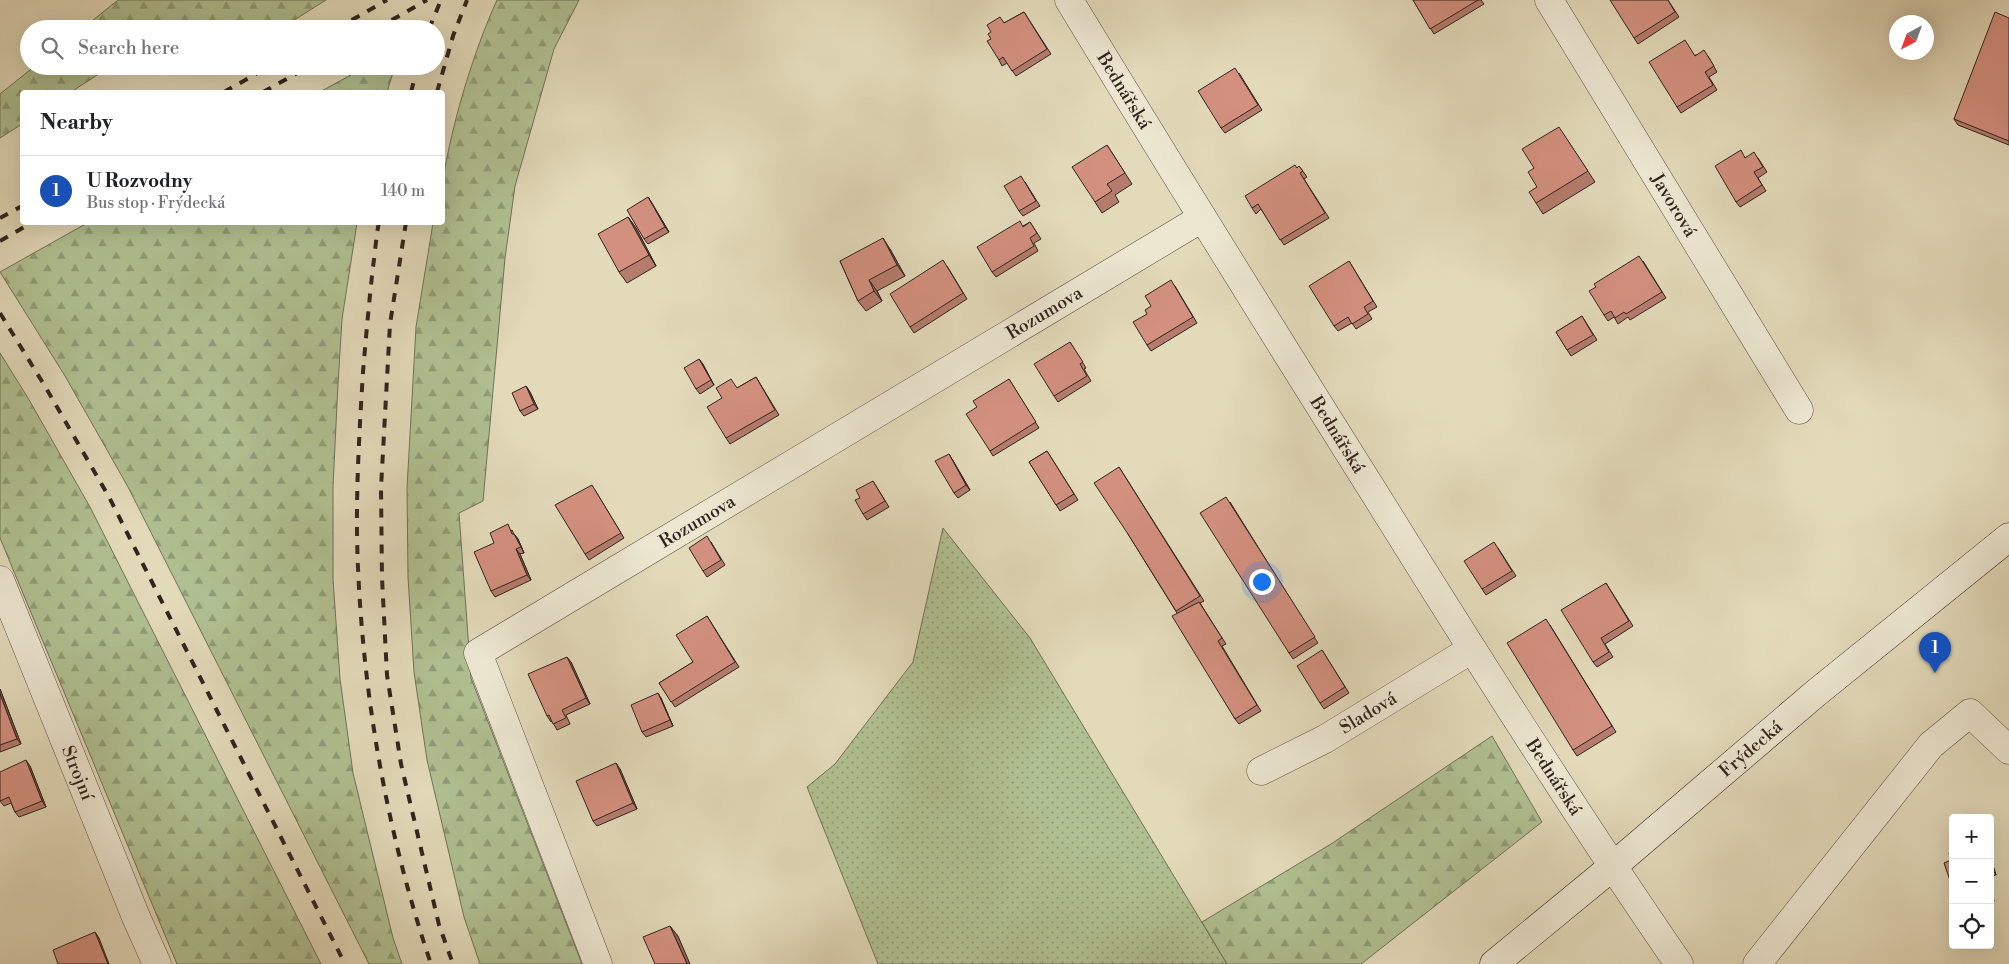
<!DOCTYPE html>
<meta charset="utf-8">
<style>
:root{--surface:#fff;--page:#f6f6f6;--text:#202124;--muted:#757577;--line:#e0e0e0;--accent:#d93025}
body{margin:0;font-family:"Libre Bodoni",serif;background:var(--page);color:var(--text)}
.controls{position:absolute;right:15px;bottom:15px;display:grid;overflow:hidden;border-radius:5px;box-shadow:0 5px 20px #0002}
.controls button{width:45px;height:45px;display:grid;place-items:center;padding:0;border:0;border-bottom:1px solid var(--line);background:var(--surface);color:var(--text);font:25px sans-serif}
.compass{position:absolute;left:1889px;top:15px;width:45px;height:45px;border-radius:50%;background:var(--surface);box-shadow:0 5px 20px #0002;rotate:221deg}
.you{position:absolute;left:1261px;top:581px;width:18px;height:18px;margin:-12px;border:4px solid #fff;border-radius:50%;background:#1a73e8;box-shadow:0 0 0 8px #1a73e833}
.badge{display:grid;place-items:center;width:32px;height:32px;border-radius:50%;background:var(--accent);color:#fff;font-size:16px;font-weight:700}
.pin{position:absolute;translate:-50% -41px;filter:drop-shadow(0 1px 2px #0008)}
.pin::after{content:'';position:absolute;top:26px;width:18px;height:15px;background:inherit;clip-path:polygon(0 0,100% 0,50% 100%)}
.list{margin:0;padding:0;list-style:none}
h2{display:flex;justify-content:space-between;align-items:center;height:65px;margin:0;padding:0 20px;font-size:21px}
h2 small{font-size:16px;font-weight:400;color:var(--muted)}
.list li{display:grid;grid-template-columns:32px 1fr auto;gap:15px;align-items:center;box-sizing:border-box;height:70px;padding:0 20px;border-top:1px solid var(--line)}
.list b{display:block;font-size:19px;white-space:nowrap}
.list p{margin:0;font-size:16px;white-space:nowrap;color:var(--muted)}
.list em{font-size:16px;font-style:normal;color:var(--muted)}
.icon{flex:none;width:28px;height:28px;fill:none;stroke:currentColor;stroke-width:2;stroke-linecap:round;stroke-linejoin:round}
.map{position:relative;flex:none;width:2009px;height:964px;overflow:hidden}
.search{position:absolute;background:var(--surface);box-shadow:0 5px 20px #0002;left:20px;top:20px;width:425px;height:55px;display:flex;align-items:center;gap:12px;box-sizing:border-box;padding:0 18px;border-radius:28px;color:var(--muted);font-size:19px}
.panel{position:absolute;background:var(--surface);box-shadow:0 5px 20px #0002;left:20px;top:90px;width:425px;height:135px;border-radius:5px}
.map>svg:first-child{display:block}
.green{fill:url(#green-dots);stroke:#707258}
.forest{fill:url(#forest-firs);stroke:#707258}
.lines{fill:none;stroke-linecap:round;stroke-linejoin:round}
.minor-casing{stroke:#5e5144;stroke-width:29}
.secondary-casing{stroke:#31231d;stroke-width:29}
.minor{stroke:#ede7d2;stroke-width:28}
.secondary{stroke:#ede7d2;stroke-width:28}
.rail{stroke:#31231d;stroke-width:4;stroke-dasharray:9 9;stroke-linecap:butt}
.wall{fill:#b57c6d;stroke:#31231d}
.shaded-wall{fill:#946559;stroke:#31231d}
.building{fill:#d3907f;stroke:#31231d}
.labels{text-anchor:middle;stroke-width:4;stroke-linejoin:round;paint-order:stroke}
.street-label{font-size:18px;fill:#31231d;stroke:#ede7d2}
</style>
<div class="map">
<svg width="2009" height="964" viewBox="0 0 2009 964">
<defs>
<pattern id="green-dots" width="8" height="8" patternUnits="userSpaceOnUse" patternTransform="scale(1.25)"><rect width="8" height="8" fill="#b0c092"/><path d="M2 2h.1M6 6h.1" fill="none" stroke="#909c77" stroke-width="1.8" stroke-linecap="round"/></pattern>
<pattern id="forest-firs" width="22" height="20" patternUnits="userSpaceOnUse" patternTransform="scale(1.25)"><rect width="22" height="20" fill="#b0c092"/><path d="M5 1l3.5 6h-7zM16 11l3.5 6h-7z" fill="#909c77"/></pattern>
</defs>
<rect width="100%" height="100%" fill="#e3daba"/>
<filter id="stains"><feTurbulence type="fractalNoise" baseFrequency=".004" numOctaves="4"/><feColorMatrix values="0 0 0 0 .2 0 0 0 0 .09 0 0 0 0 .02 0 0 0 .5 -.17"/></filter>
<radialGradient id="worn" r=".72"><stop offset=".6" stop-color="#630" stop-opacity="0"/><stop offset="1" stop-color="#630" stop-opacity=".3"/></radialGradient>
<!-- green -->
<path class="green" d="M 943,528 L 1030,638 L 1227,964 L 878,964 L 807,787 L 835,764 L 913,662 Z"/>
<!-- forest -->
<path class="forest" d="M 118,0 L 326,0 L 280,29 L 191,29 L 180,22 L 169,29 L 82,29 Z
M 497,0 L 579,0 L 554,49 L 515,186 L 505,258 L 483,501 L 459,513 L 471,678 L 582,964 L 480,964 L 464,917 L 427,760 L 414,672 L 408,577 L 407,488 L 416,327 L 433,223 L 442,222 C 443,209 441,194 443,180 C 452,123 473,53 497,0 Z
M 35,66 L 111,66 L 71,92 L 22,92 L 22,124 L 0,138 L 0,94 Z
M 367,66 L 395,66 L 387,92 L 320,92 Z
M 89,222 L 357,223 L 342,319 L 338,384 L 333,486 L 333,579 L 340,679 L 353,773 L 393,938 L 402,964 L 369,964 L 128,487 L 65,376 L 0,272 Z
M 0,353 L 28,398 L 90,507 L 321,964 L 177,964 L 0,538 Z
M 1492,736 L 1542,822 L 1361,964 L 1227,964 L 1202,922 L 1331,844 Z"/>
<g class="lines">
<!-- minor casing -->
<g class="minor-casing">
<g id="minor">
<path id="s1" d="M 1069,0 C 1171,168 1275,335 1380,502 C 1477,658 1575,813 1679,964"/>
<path id="s2" d="M 1549,0 L 1799,410"/>
<path id="s3" d="M 0,580 L 136,917 L 157,964"/>
<path id="s4" d="M 1261,771 L 1325,739 L 1472,649"/>
<path id="s5" d="M 598,964 L 478,653 L 1202,218"/>
<path d="M 1757,964 L 1931,745 L 1970,713 L 2009,750"/>
</g>
</g>
<!-- secondary casing -->
<g class="secondary-casing">
<g id="secondary">
<path id="s6" d="M 1494,964 L 1612,867 L 1816,693 L 2009,537"/>
</g>
</g>
<!-- minor -->
<use href="#minor" class="minor"/>
<!-- secondary -->
<use href="#secondary" class="secondary"/>
<!-- rail -->
<path class="rail" d="M 336,29 L 387,0
M 376,29 L 427,0
M 429,29 L 441,0
M 224,92 L 270,66
M 263,92 L 310,66
M 411,92 L 418,66
M 437,92 L 453,36 L 467,0
M 0,218 L 22,206
M 379,222 C 376,237 375,253 373,267 C 369,302 366,337 363,372 C 359,437 355,504 358,568 C 364,703 388,837 431,964
M 406,222 L 390,324 L 381,488 L 382,578 L 387,675 L 401,764 L 439,925 L 453,964
M 0,241 L 33,222
M 0,313 L 46,388 L 109,497 L 345,964"/>
</g>
<!-- wall -->
<path class="wall" d="M 1413,0 L 1481,0 L 1484,4 L 1434,34 Z
M 1668,0 L 1679,17 L 1638,44 L 1634,38 Z
M 1024,12 L 1051,54 L 1016,76 L 1007,63 L 1002,66 L 999,60 L 991,39 L 1004,23 Z
M 2009,18 L 2009,145 L 1958,125 L 1954,119 Z
M 1695,55 L 1708,56 L 1717,72 L 1709,77 L 1717,90 L 1681,113 L 1677,107 Z
M 1239,73 L 1262,110 L 1225,133 L 1221,128 Z
M 1566,138 L 1595,182 L 1543,214 L 1536,203 L 1537,187 L 1534,168 Z
M 1107,145 L 1132,184 L 1115,195 L 1119,202 L 1102,213 L 1095,202 Z
M 1746,158 L 1758,158 L 1767,172 L 1758,178 L 1766,191 L 1740,207 L 1736,202 Z
M 1299,166 L 1307,177 L 1304,179 L 1329,218 L 1284,245 L 1261,209 L 1256,214 L 1252,208 Z
M 1025,182 L 1040,206 L 1023,216 L 1019,211 Z
M 648,197 L 669,232 L 648,244 L 644,239 Z
M 628,217 L 636,228 L 656,266 L 627,283 L 619,272 Z
M 1030,222 L 1041,239 L 1034,243 L 1038,251 L 996,277 L 992,272 L 1023,226 Z
M 890,249 L 905,276 L 877,291 L 882,301 L 866,311 L 858,301 L 840,261 Z
M 1349,261 L 1377,307 L 1368,312 L 1372,319 L 1356,329 L 1352,323 L 1338,331 L 1334,326 Z
M 1643,261 L 1666,298 L 1630,320 L 1628,317 L 1618,324 L 1614,317 L 1608,321 L 1604,315 L 1596,287 Z
M 947,266 L 967,299 L 914,333 L 910,327 Z
M 1175,286 L 1197,323 L 1151,351 L 1147,345 L 1147,314 L 1151,306 Z
M 1582,316 L 1597,340 L 1571,356 L 1556,332 Z
M 1070,342 L 1086,368 L 1084,369 L 1091,381 L 1058,402 L 1054,396 Z
M 699,359 L 714,385 L 700,394 L 696,389 Z
M 756,377 L 779,415 L 730,444 L 726,438 L 722,398 L 737,388 Z
M 1009,379 L 1039,428 L 993,456 L 990,451 L 977,407 Z
M 526,386 L 530,392 L 538,409 L 524,416 L 520,411 Z
M 1047,451 L 1078,500 L 1060,511 L 1029,462 Z
M 952,459 L 970,490 L 958,498 L 954,493 Z
M 1119,467 L 1204,601 L 1200,603 L 1226,644 L 1222,646 L 1261,711 L 1239,724 L 1235,719 L 1177,613 L 1128,534 Z
M 873,481 L 889,507 L 867,520 L 863,514 L 860,498 Z
M 595,490 L 624,538 L 589,560 L 585,554 Z
M 1230,502 L 1318,643 L 1293,659 L 1289,653 Z
M 512,530 L 514,534 L 518,539 L 524,553 L 520,554 L 531,580 L 495,597 L 491,591 L 494,543 Z
M 711,542 L 725,565 L 707,577 L 703,571 Z
M 1498,548 L 1516,576 L 1486,595 L 1482,589 Z
M 1606,583 L 1633,626 L 1605,644 L 1613,657 L 1597,667 L 1593,662 Z
M 707,616 L 739,667 L 675,707 L 659,683 L 693,662 Z
M 1550,625 L 1616,732 L 1577,756 L 1573,750 Z
M 1322,650 L 1349,693 L 1324,709 L 1320,703 Z
M 571,662 L 590,704 L 566,715 L 570,724 L 557,730 L 552,721 L 551,722 L 547,716 Z
M 0,689 L 21,744 L 0,752 Z
M 661,698 L 673,726 L 646,737 L 642,732 Z
M 30,766 L 46,807 L 19,817 L 15,812 L 11,803 L 4,806 L 0,801 Z
M 620,769 L 637,809 L 597,826 L 593,821 Z
M 1990,856 L 1996,875 L 1990,877 Z
M 1990,887 L 1994,901 L 1990,902 Z"/>
<!-- shaded-wall -->
<path class="shaded-wall" d="M 648,197 L 652,203 L 669,232 L 665,227 Z
M 628,217 L 636,228 L 656,266 L 649,255 Z
M 883,238 L 890,249 L 905,276 L 897,265 Z
M 869,280 L 877,291 L 882,301 L 874,291 Z
M 699,359 L 703,364 L 714,385 L 711,380 Z
M 526,386 L 530,392 L 538,409 L 534,404 Z
M 949,454 L 952,459 L 970,490 L 966,485 Z
M 514,534 L 518,539 L 524,553 L 521,547 Z
M 516,549 L 520,554 L 531,580 L 527,575 Z
M 567,657 L 571,662 L 590,704 L 586,698 Z
M 0,689 L 21,744 L 17,739 L 0,694 Z
M 658,693 L 661,698 L 673,726 L 670,720 Z
M 26,760 L 30,766 L 46,807 L 42,801 Z
M 616,763 L 620,769 L 637,809 L 633,803 Z
M 1990,856 L 1996,875 L 1993,870 L 1990,863 Z
M 1990,887 L 1994,901 L 1990,895 Z
M 670,926 L 678,936 L 690,964 L 687,964 Z
M 95,932 L 99,938 L 109,964 L 108,964 Z"/>
<!-- building -->
<path class="building" d="M 1413,0 L 1478,0 L 1430,29 Z
M 1610,0 L 1668,0 L 1675,12 L 1634,38 Z
M 1024,12 L 1047,49 L 1012,71 L 1003,57 L 999,60 L 987,41 L 991,39 L 988,34 L 991,32 L 987,25 L 1000,17 L 1004,23 Z
M 1995,12 L 2009,18 L 2009,141 L 1954,119 Z
M 1685,40 L 1695,56 L 1704,50 L 1714,66 L 1705,72 L 1713,85 L 1677,107 L 1649,62 Z
M 1235,68 L 1258,105 L 1221,128 L 1198,91 Z
M 1559,127 L 1588,171 L 1536,203 L 1529,192 L 1537,187 L 1528,172 L 1534,168 L 1522,149 Z
M 1107,145 L 1125,173 L 1107,184 L 1112,191 L 1095,202 L 1072,167 Z
M 1741,150 L 1745,158 L 1754,152 L 1763,167 L 1754,172 L 1762,185 L 1736,202 L 1715,166 Z
M 1295,165 L 1297,168 L 1299,166 L 1303,171 L 1300,173 L 1325,213 L 1280,240 L 1258,204 L 1252,208 L 1245,196 Z
M 1021,176 L 1036,201 L 1019,211 L 1004,186 Z
M 648,197 L 665,227 L 644,239 L 627,210 Z
M 628,217 L 649,255 L 619,272 L 598,234 Z
M 1020,221 L 1023,227 L 1030,222 L 1037,233 L 1030,238 L 1034,246 L 992,272 L 977,247 Z
M 883,238 L 897,265 L 869,280 L 874,291 L 858,301 L 840,261 Z
M 1639,256 L 1662,292 L 1626,314 L 1624,312 L 1615,318 L 1611,311 L 1604,315 L 1589,291 L 1596,287 L 1594,284 Z
M 943,260 L 963,293 L 910,327 L 890,294 Z
M 1349,261 L 1373,301 L 1364,307 L 1368,314 L 1352,324 L 1348,317 L 1334,326 L 1309,286 Z
M 1171,280 L 1193,317 L 1147,345 L 1133,322 L 1147,314 L 1145,310 L 1151,306 L 1145,296 Z
M 1582,316 L 1593,335 L 1567,350 L 1556,332 Z
M 1070,342 L 1083,362 L 1080,364 L 1087,376 L 1054,396 L 1034,364 Z
M 699,359 L 711,380 L 696,389 L 684,368 Z
M 756,377 L 775,410 L 726,438 L 707,407 L 722,398 L 716,388 L 731,379 L 737,388 Z
M 1009,379 L 1036,422 L 990,451 L 966,414 L 977,407 L 973,401 Z
M 526,386 L 534,404 L 520,411 L 512,393 Z
M 1047,451 L 1074,494 L 1056,505 L 1029,462 Z
M 949,454 L 966,485 L 954,493 L 935,461 Z
M 1119,467 L 1200,596 L 1176,611 L 1128,534 L 1094,483 Z
M 873,481 L 885,501 L 863,514 L 855,500 L 860,498 L 856,490 Z
M 592,485 L 621,533 L 585,554 L 555,505 Z
M 1226,497 L 1315,637 L 1289,653 L 1200,513 Z
M 508,524 L 512,534 L 514,534 L 521,547 L 516,549 L 527,575 L 491,591 L 474,552 L 494,543 L 490,533 Z
M 707,536 L 721,560 L 703,571 L 689,548 Z
M 1494,542 L 1512,571 L 1482,589 L 1464,561 Z
M 1606,583 L 1629,621 L 1601,638 L 1609,652 L 1593,662 L 1561,610 Z
M 1199,602 L 1222,638 L 1218,641 L 1257,705 L 1235,719 L 1172,616 Z
M 707,616 L 735,662 L 671,702 L 659,683 L 693,662 L 676,635 Z
M 1546,619 L 1612,726 L 1573,750 L 1507,643 Z
M 1322,650 L 1345,687 L 1320,703 L 1297,666 Z
M 567,657 L 586,698 L 562,710 L 566,718 L 553,724 L 549,715 L 547,716 L 528,674 Z
M 658,693 L 670,720 L 642,732 L 631,705 Z
M 0,694 L 17,739 L 0,745 Z
M 26,760 L 42,801 L 15,812 L 9,797 L 0,801 L 0,772 Z
M 616,763 L 633,803 L 593,821 L 576,781 Z
M 1953,852 L 1953,889 L 1944,863 L 1951,860 L 1949,853 Z
M 1990,863 L 1993,870 L 1990,871 Z
M 670,926 L 687,964 L 655,964 L 643,937 Z
M 95,932 L 108,964 L 58,964 L 53,950 Z"/>
<g class="labels">
<!-- street labels -->
<g class="street-label">
<text dy="6" stroke="none"><textPath href="#s1" startOffset="106">Bednářská</textPath></text>
<text dy="6" stroke="none"><textPath href="#s2" startOffset="240">Javorová</textPath></text>
<text dy="6" stroke="none"><textPath href="#s5" startOffset="994">Rozumova</textPath></text>
<text dy="6" stroke="none"><textPath href="#s1" startOffset="511">Bednářská</textPath></text>
<text dy="6" stroke="none"><textPath href="#s5" startOffset="589">Rozumova</textPath></text>
<text dy="6" stroke="none"><textPath href="#s4" startOffset="122">Sladová</textPath></text>
<text dy="6" stroke="none"><textPath href="#s6" startOffset="335">Frýdecká</textPath></text>
<text dy="6" stroke="none"><textPath href="#s3" startOffset="208">Strojní</textPath></text>
<text dy="6" stroke="none"><textPath href="#s1" startOffset="916">Bednářská</textPath></text>
</g>
</g>
<rect width="100%" height="100%" filter="url(#stains)"/>
<rect width="100%" height="100%" fill="url(#worn)"/>
</svg>
<div class="controls">
<button>+</button>
<button>−</button>
<button><svg class="icon" aria-label="locate" viewBox="0 0 24 24"><circle cx="12" cy="12" r="6"/><path d="M12 2v4M12 18v4M2 12h4M18 12h4"/></svg></button>
</div>
<svg class="compass" viewBox="-18 -18 36 36"><path d="M0-13l5 13h-10z" fill="#e53935"/><path d="M0 13l5-13h-10z" fill="#757577"/></svg>
<div class="you"></div>
<div class="pin badge" style="left:1935px;top:673px;background:#1a4fb4">1</div>
<div class="search"><svg class="icon" aria-label="search" viewBox="0 0 24 24"><circle cx="10" cy="10" r="6"/><path d="M15 15l6 6"/></svg>Search here</div>
<section class="panel">
<h2>Nearby<small></small></h2>
<ul class="list">
<li><span class="badge" style="background:#1a4fb4">1</span><div><b>U Rozvodny</b><p>Bus stop · Frýdecká</p></div><em>140 m</em></li>
</ul>
</section>
</div>
